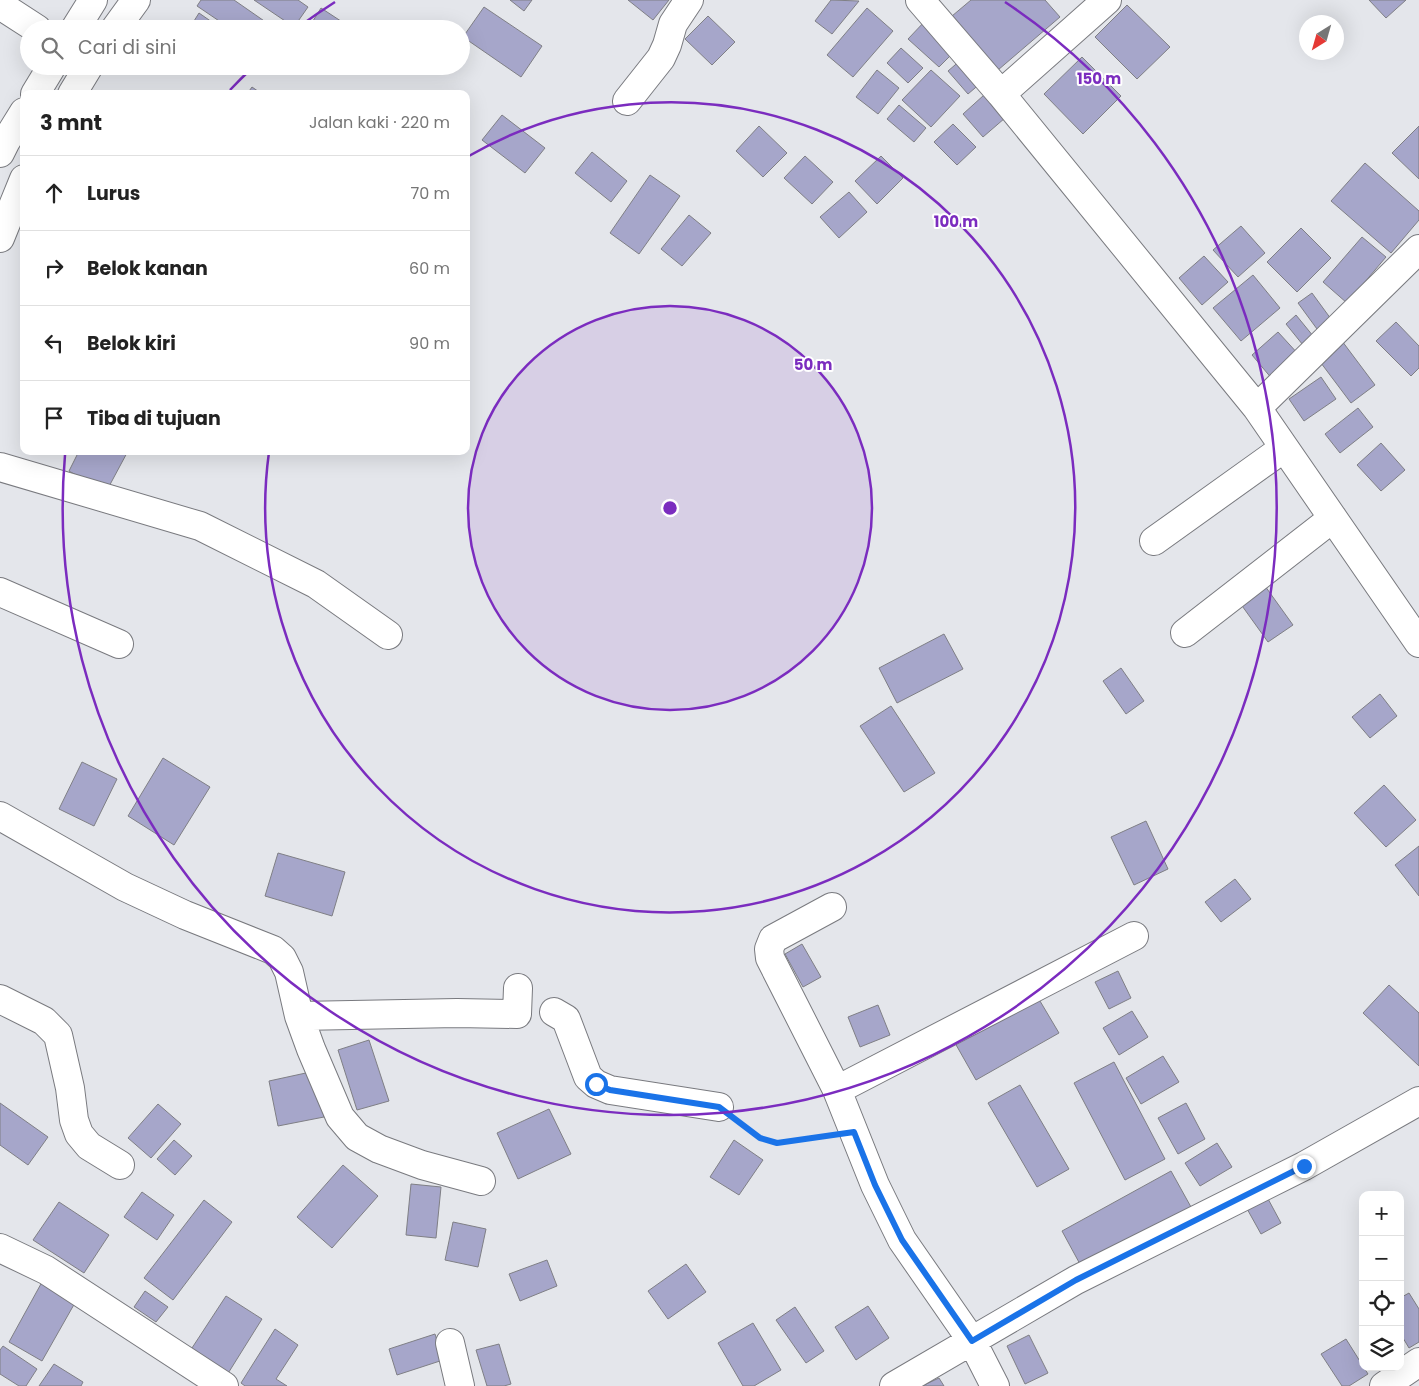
<!DOCTYPE html>
<html lang="id">
<meta charset="utf-8">
<style>
:root{--surface:#fff;--page:#f6f6f6;--text:#222;--muted:#767676;--line:#e0e0e0}
body{margin:0;font-family:Poppins,sans-serif;background:var(--page);color:var(--text)}
.controls{position:absolute;right:15px;bottom:15px;display:grid;overflow:hidden;border-radius:10px;box-shadow:0 5px 20px #0002}
.controls button{width:45px;height:45px;display:grid;place-items:center;padding:0;border:0;border-bottom:1px solid var(--line);background:var(--surface);color:var(--text);font:25px sans-serif}
.compass{position:absolute;left:1299px;top:15px;width:45px;height:45px;border-radius:50%;background:var(--surface);box-shadow:0 5px 20px #0002;rotate:217deg}
.stop{position:absolute;width:15px;height:15px;margin:-11px;border:4px solid #1a73e8;border-radius:50%;background:#fff}
.stop.end{background:#1a73e8;border-color:#fff;box-shadow:0 1px 5px #0008}
.list{margin:0;padding:0;list-style:none}
h2{display:flex;justify-content:space-between;align-items:center;height:65px;margin:0;padding:0 20px;font-size:21px}
h2 small{font-size:16px;font-weight:400;color:var(--muted)}
.list li{display:grid;grid-template-columns:32px 1fr auto;gap:15px;align-items:center;box-sizing:border-box;height:75px;padding:0 20px;border-top:1px solid var(--line)}
.list b{display:block;font-size:19px;white-space:nowrap}
.list em{font-size:16px;font-style:normal;color:var(--muted)}
.icon{flex:none;width:28px;height:28px;fill:none;stroke:currentColor;stroke-width:2;stroke-linecap:round;stroke-linejoin:round}
.map{position:relative;flex:none;width:1419px;height:1386px;overflow:hidden}
.search{position:absolute;background:var(--surface);box-shadow:0 5px 20px #0002;left:20px;top:20px;width:450px;height:55px;display:flex;align-items:center;gap:12px;box-sizing:border-box;padding:0 18px;border-radius:28px;color:var(--muted);font-size:19px}
.panel{position:absolute;background:var(--surface);box-shadow:0 5px 20px #0002;left:20px;top:90px;width:450px;height:365px;border-radius:10px}
.map>svg:first-child{display:block}
.building{fill:#a6a6ca;stroke:#7f7f85}
.lines{fill:none;stroke-linecap:round;stroke-linejoin:round}
.minor-casing{stroke:#797a7f;stroke-width:30}
.highway-casing{stroke:#797a7f;stroke-width:30}
.path{stroke:#7e7f83;stroke-width:3;stroke-dasharray:1 4;stroke-linecap:butt}
.minor{stroke:#fff;stroke-width:28}
.highway{stroke:#fff;stroke-width:28}
.route{stroke:#1a73e8;stroke-width:6}
.ring{fill:none;stroke:#7b2cbf;stroke-width:2.5}
.centre{fill:#7b2cbf;stroke:#fff;stroke-width:2.5}
.ring-label{font-size:15px;text-anchor:middle;font-weight:bold;fill:#7b2cbf;stroke:#fff;stroke-width:4;stroke-linejoin:round;paint-order:stroke}
</style>
<div class="map">
<svg width="1419" height="1386" viewBox="0 0 1419 1386">
<rect width="100%" height="100%" fill="#e4e6eb"/>
<!-- building -->
<path class="building" d="M 201,0 L 234,0 L 270,25 L 267,29 L 231,29 L 197,6 Z
M 254,0 L 298,0 L 308,7 L 294,27 Z
M 510,0 L 532,0 L 524,11 Z
M 628,0 L 669,0 L 653,20 Z
M 831,0 L 859,1 L 832,34 L 815,21 Z
M 971,0 L 1045,0 L 1060,17 L 998,70 L 952,16 Z
M 1369,0 L 1406,0 L 1386,18 Z
M 1127,5 L 1170,47 L 1137,79 L 1095,37 Z
M 484,7 L 542,46 L 521,77 L 463,37 Z
M 321,8 L 353,29 L 308,29 Z
M 867,8 L 893,31 L 853,77 L 827,55 Z
M 199,13 L 222,29 L 189,29 Z
M 708,16 L 735,42 L 712,65 L 685,39 Z
M 926,20 L 957,49 L 939,67 L 908,39 Z
M 901,48 L 923,68 L 908,83 L 887,63 Z
M 1082,57 L 1121,96 L 1083,134 L 1044,94 Z
M 962,59 L 982,82 L 968,94 L 948,71 Z
M 877,70 L 899,88 L 878,114 L 856,97 Z
M 931,70 L 960,96 L 931,127 L 902,100 Z
M 252,87 L 262,94 L 247,94 Z
M 984,95 L 1005,118 L 983,137 L 963,114 Z
M 899,105 L 926,128 L 914,142 L 887,119 Z
M 502,115 L 545,148 L 525,173 L 482,140 Z
M 953,124 L 976,147 L 957,165 L 934,142 Z
M 759,126 L 787,153 L 763,177 L 736,151 Z
M 1419,126 L 1419,179 L 1392,153 Z
M 592,152 L 627,181 L 611,202 L 575,173 Z
M 805,156 L 833,182 L 812,204 L 784,178 Z
M 881,156 L 903,178 L 877,204 L 855,181 Z
M 1365,163 L 1419,211 L 1419,220 L 1391,253 L 1331,201 Z
M 650,175 L 680,196 L 639,254 L 610,233 Z
M 849,192 L 867,212 L 839,238 L 820,217 Z
M 689,215 L 711,233 L 682,266 L 661,249 Z
M 1241,226 L 1265,253 L 1238,277 L 1213,250 Z
M 1301,228 L 1331,258 L 1297,292 L 1267,262 Z
M 1362,237 L 1386,257 L 1347,303 L 1323,282 Z
M 1204,256 L 1228,282 L 1202,305 L 1179,278 Z
M 1253,275 L 1280,308 L 1241,341 L 1213,308 Z
M 1312,293 L 1331,319 L 1317,329 L 1298,303 Z
M 1296,315 L 1318,342 L 1307,350 L 1286,324 Z
M 1396,322 L 1419,346 L 1419,368 L 1411,376 L 1376,341 Z
M 1278,332 L 1300,356 L 1273,380 L 1252,355 Z
M 1342,341 L 1375,385 L 1351,403 L 1318,359 Z
M 1321,377 L 1336,399 L 1304,421 L 1289,399 Z
M 1358,408 L 1373,427 L 1340,453 L 1325,434 Z
M 1381,443 L 1405,470 L 1381,491 L 1357,465 Z
M 79,451 L 128,451 L 106,492 L 69,471 Z
M 1265,586 L 1293,625 L 1268,642 L 1240,603 Z
M 944,634 L 963,669 L 897,703 L 879,668 Z
M 1121,668 L 1144,701 L 1126,714 L 1103,681 Z
M 1380,694 L 1397,716 L 1370,738 L 1352,717 Z
M 891,706 L 935,773 L 904,792 L 860,726 Z
M 163,758 L 210,787 L 174,845 L 128,816 Z
M 82,762 L 117,779 L 94,826 L 59,809 Z
M 1384,785 L 1416,820 L 1386,847 L 1354,813 Z
M 1146,821 L 1168,869 L 1134,885 L 1111,837 Z
M 1419,846 L 1419,896 L 1395,865 Z
M 278,853 L 345,872 L 332,916 L 265,896 Z
M 1235,879 L 1251,899 L 1221,922 L 1205,902 Z
M 802,944 L 821,977 L 803,987 L 785,954 Z
M 1118,971 L 1131,998 L 1109,1009 L 1095,982 Z
M 1389,985 L 1419,1013 L 1419,1066 L 1363,1013 Z
M 1037,996 L 1059,1033 L 976,1080 L 955,1043 Z
M 878,1005 L 890,1035 L 860,1047 L 848,1017 Z
M 1132,1011 L 1148,1037 L 1119,1055 L 1103,1028 Z
M 369,1040 L 389,1101 L 357,1110 L 338,1050 Z
M 1163,1056 L 1179,1082 L 1141,1104 L 1126,1078 Z
M 1114,1062 L 1165,1159 L 1125,1180 L 1074,1083 Z
M 315,1071 L 324,1117 L 278,1126 L 269,1081 Z
M 1020,1085 L 1069,1169 L 1037,1187 L 988,1103 Z
M 0,1103 L 48,1137 L 28,1165 L 0,1145 Z
M 1186,1103 L 1205,1139 L 1178,1154 L 1158,1118 Z
M 158,1104 L 181,1124 L 151,1158 L 128,1138 Z
M 549,1109 L 571,1154 L 518,1179 L 497,1133 Z
M 174,1140 L 192,1156 L 175,1175 L 157,1159 Z
M 734,1140 L 763,1160 L 739,1195 L 710,1177 Z
M 1217,1143 L 1232,1167 L 1200,1186 L 1185,1163 Z
M 343,1165 L 378,1196 L 332,1248 L 297,1217 Z
M 1171,1171 L 1191,1207 L 1081,1266 L 1062,1231 Z
M 411,1184 L 441,1187 L 436,1238 L 406,1235 Z
M 142,1192 L 174,1215 L 157,1240 L 124,1217 Z
M 1267,1197 L 1281,1223 L 1261,1234 L 1246,1207 Z
M 204,1200 L 232,1222 L 173,1300 L 144,1278 Z
M 59,1202 L 109,1235 L 84,1273 L 33,1240 Z
M 453,1222 L 486,1229 L 478,1267 L 445,1260 Z
M 547,1260 L 557,1286 L 520,1301 L 509,1274 Z
M 686,1264 L 706,1292 L 668,1319 L 648,1291 Z
M 42,1282 L 76,1301 L 42,1361 L 9,1342 Z
M 145,1291 L 168,1307 L 156,1322 L 134,1307 Z
M 1409,1293 L 1419,1309 L 1419,1342 L 1409,1348 L 1400,1333 L 1400,1298 Z
M 226,1296 L 262,1319 L 227,1375 L 190,1351 Z
M 868,1306 L 889,1338 L 856,1360 L 835,1327 Z
M 795,1307 L 824,1351 L 806,1363 L 776,1320 Z
M 753,1323 L 781,1370 L 754,1386 L 743,1386 L 718,1343 Z
M 275,1329 L 298,1345 L 276,1379 L 287,1386 L 245,1386 L 241,1383 Z
M 435,1334 L 443,1360 L 397,1375 L 389,1349 Z
M 1029,1335 L 1048,1373 L 1025,1384 L 1007,1346 Z
M 1346,1339 L 1368,1374 L 1349,1386 L 1342,1386 L 1321,1354 Z
M 499,1344 L 511,1384 L 504,1386 L 487,1386 L 476,1350 Z
M 3,1346 L 37,1369 L 26,1386 L 19,1386 L 0,1374 L 0,1350 Z
M 54,1364 L 83,1382 L 81,1386 L 39,1386 Z
M 939,1378 L 944,1386 L 922,1386 Z"/>
<g class="lines">
<!-- minor casing -->
<g class="minor-casing">
<path id="minor" d="M 920,0 L 1001,94 L 1257,408 L 1419,643
M 0,5 L 37,29
M 1001,94 L 1107,0
M 627,101 L 661,58 L 667,45 L 673,24 L 689,0
M 1257,408 L 1419,249
M 0,467 L 200,526 L 316,584 L 388,635
M 1154,541 L 1284,448
M 0,592 L 119,644
M 1185,633 L 1333,518
M 0,816 L 125,887 L 185,915 L 273,950 L 282,958 L 289,972 L 299,1016 L 311,1049 L 340,1117 L 357,1137 L 379,1149 L 422,1165 L 481,1181
M 832,907 L 773,939 L 769,949 L 770,958 L 837,1090 L 875,1185 L 902,1240 L 972,1341 L 995,1386
M 0,999 L 44,1021 L 58,1035 L 70,1088 L 74,1120 L 79,1134 L 89,1146 L 120,1165
M 554,1012 L 566,1019 L 588,1077 L 596,1084 L 610,1090 L 719,1107
M 299,1016 L 457,1013 L 517,1014 L 518,988
M 837,1090 L 1134,936
M 0,1248 L 46,1270 L 224,1386
M 450,1343 L 460,1386
M 894,1386 L 1076,1280 L 1304,1166 L 1419,1101
M 1384,1386 L 1419,1362"/>
</g>
<!-- highway casing -->
<g class="highway-casing">
<path id="highway" d="M 75,29 L 93,0
M 115,29 L 136,0
M 35,94 L 52,66
M 72,94 L 89,66
M 0,153 L 6,141 L 24,112
M 0,238 L 24,179"/>
</g>
<!-- path -->
<path class="path" d="M 739,1122 L 760,1138 L 777,1143 L 826,1136"/>
<!-- minor -->
<use href="#minor" class="minor"/>
<!-- highway -->
<use href="#highway" class="highway"/>
</g>
<g class="lines">
<!-- route -->
<path class="route" d="M 596,1084 L 610,1090 L 719,1107 L 760,1138 L 777,1143 L 854,1132 L 875,1185 L 902,1240 L 972,1341 L 1076,1280 L 1304,1166"/>
</g>
<!-- distance rings -->
<circle cx="670" cy="508" r="202" fill="#7b2cbf" fill-opacity=".12"/>
<g class="ring">
<circle cx="670" cy="508" r="202"/>
<path d="M467 157A405 405 0 1 1 269 452"/>
<path d="M230 90A607 607 0 0 1 252 68M300 26A607 607 0 0 1 335 2M1005 2A607 607 0 1 1 65 455"/>
</g>
<circle cx="670" cy="508" r="8" class="centre"/>
<g class="ring-label">
<text x="1099" y="84">150 m</text>
<text x="956" y="227">100 m</text>
<text x="813" y="370">50 m</text>
</g>
</svg>
<div class="controls">
<button>+</button>
<button>−</button>
<button><svg class="icon" aria-label="locate" viewBox="0 0 24 24"><circle cx="12" cy="12" r="6"/><path d="M12 2v4M12 18v4M2 12h4M18 12h4"/></svg></button>
<button><svg class="icon" aria-label="layers" viewBox="0 0 24 24"><path d="M12 4l9 5-9 5-9-5zM3 14l9 5 9-5"/></svg></button>
</div>
<svg class="compass" viewBox="-18 -18 36 36"><path d="M0-13l5 13h-10z" fill="#e53935"/><path d="M0 13l5-13h-10z" fill="#767676"/></svg>
<div class="stop" style="left:596px;top:1084px"></div>
<div class="stop end" style="left:1304px;top:1166px"></div>
<div class="search"><svg class="icon" aria-label="search" viewBox="0 0 24 24"><circle cx="10" cy="10" r="6"/><path d="M15 15l6 6"/></svg>Cari di sini</div>
<section class="panel">
<h2>3 mnt<small>Jalan kaki · 220 m</small></h2>
<ul class="list">
<li><svg class="icon" aria-label="ahead" viewBox="0 0 24 24"><path d="M12 20V5M6 11l6-6 6 6"/></svg><div><b>Lurus</b></div><em>70 m</em></li>
<li><svg class="icon" aria-label="right" viewBox="0 0 24 24"><path d="M7 20v-9h11M14 6l5 5-5 5"/></svg><div><b>Belok kanan</b></div><em>60 m</em></li>
<li><svg class="icon" aria-label="left" viewBox="0 0 24 24"><path d="M17 20v-9H6M10 6l-5 5 5 5"/></svg><div><b>Belok kiri</b></div><em>90 m</em></li>
<li><svg class="icon" aria-label="arrive" viewBox="0 0 24 24"><path d="M6 21V4h12l-3 4 3 4H6"/></svg><div><b>Tiba di tujuan</b></div></li>
</ul>
</section>
</div>
